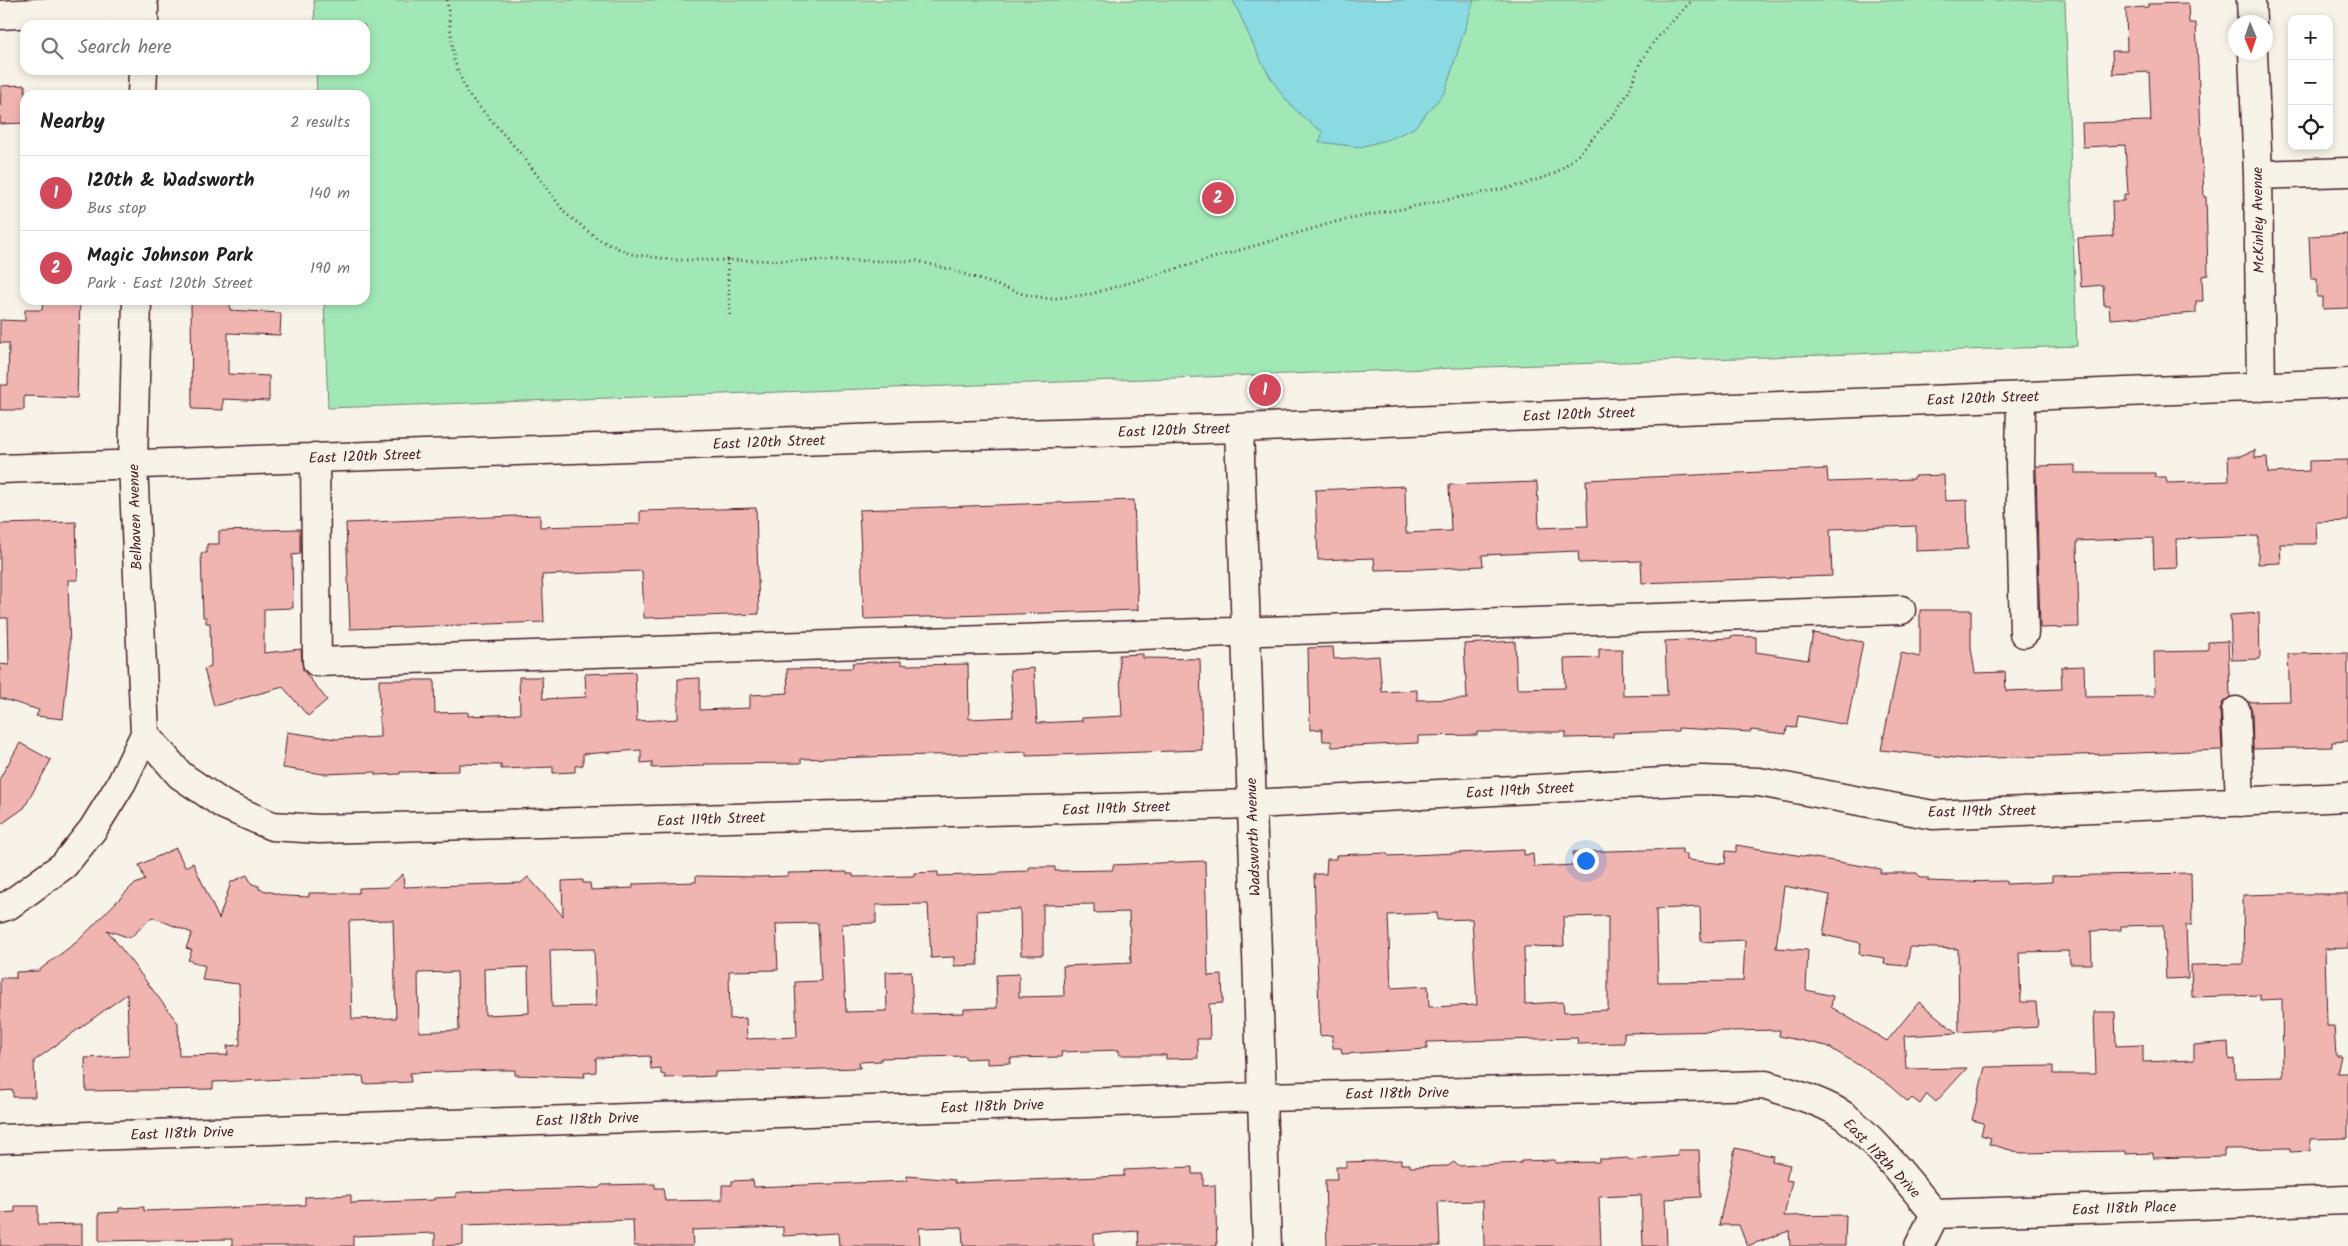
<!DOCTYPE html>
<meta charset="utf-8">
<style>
:root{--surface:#fff;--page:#f6f6f6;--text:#202124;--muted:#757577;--line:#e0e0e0;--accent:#d1495b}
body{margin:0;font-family:Kalam,sans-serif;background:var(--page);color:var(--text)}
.controls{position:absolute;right:15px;top:15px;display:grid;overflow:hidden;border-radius:10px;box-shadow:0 2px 8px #0003}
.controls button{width:45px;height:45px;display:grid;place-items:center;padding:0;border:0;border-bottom:1px solid var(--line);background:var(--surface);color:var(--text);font:25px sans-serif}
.compass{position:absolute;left:2228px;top:15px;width:45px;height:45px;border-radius:50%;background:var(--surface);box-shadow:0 2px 8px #0003;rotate:178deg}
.you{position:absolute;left:1585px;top:860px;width:18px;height:18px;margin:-12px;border:4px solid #fff;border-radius:50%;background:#1a73e8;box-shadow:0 0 0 8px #1a73e833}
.badge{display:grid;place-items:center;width:32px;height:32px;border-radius:50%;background:var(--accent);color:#fff;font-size:16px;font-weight:700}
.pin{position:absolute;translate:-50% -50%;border:2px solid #fff;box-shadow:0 1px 5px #0006}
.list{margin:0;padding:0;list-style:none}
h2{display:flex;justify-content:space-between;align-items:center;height:65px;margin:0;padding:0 20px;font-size:21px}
h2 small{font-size:16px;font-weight:400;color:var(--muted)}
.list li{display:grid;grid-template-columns:32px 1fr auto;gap:15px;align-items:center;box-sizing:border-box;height:75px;padding:0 20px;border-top:1px solid var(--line)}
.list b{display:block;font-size:19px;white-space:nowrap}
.list p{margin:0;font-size:16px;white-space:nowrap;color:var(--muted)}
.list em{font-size:16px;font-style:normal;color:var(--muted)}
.icon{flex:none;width:28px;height:28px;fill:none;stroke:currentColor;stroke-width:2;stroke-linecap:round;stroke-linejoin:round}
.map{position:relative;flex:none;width:2348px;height:1246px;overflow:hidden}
.search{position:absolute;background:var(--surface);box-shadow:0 2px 8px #0003;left:20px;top:20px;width:350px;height:55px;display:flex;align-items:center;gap:12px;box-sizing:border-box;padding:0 18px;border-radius:15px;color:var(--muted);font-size:19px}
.panel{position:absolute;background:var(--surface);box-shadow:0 2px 8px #0003;left:20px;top:90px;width:350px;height:215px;border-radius:15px}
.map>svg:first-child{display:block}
.green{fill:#a1e8b6;stroke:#768470}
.water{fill:#89dae1;stroke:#708f98}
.building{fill:#f0b5b1;stroke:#4a1f2b;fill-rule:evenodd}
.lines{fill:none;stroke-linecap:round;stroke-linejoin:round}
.minor-casing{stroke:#4a1f2b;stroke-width:31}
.path{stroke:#4a1f2b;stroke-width:3;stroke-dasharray:1 4;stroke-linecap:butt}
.minor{stroke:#f7f3e8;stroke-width:28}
.labels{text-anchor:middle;stroke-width:4.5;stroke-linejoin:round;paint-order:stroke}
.street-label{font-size:15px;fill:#4a1f2b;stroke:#f7f3e8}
</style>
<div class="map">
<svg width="2348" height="1246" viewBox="0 0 2348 1246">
<rect width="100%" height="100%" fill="#f7f3e8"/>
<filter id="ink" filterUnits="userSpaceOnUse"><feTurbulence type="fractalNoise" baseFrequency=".02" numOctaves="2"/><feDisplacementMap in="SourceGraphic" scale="10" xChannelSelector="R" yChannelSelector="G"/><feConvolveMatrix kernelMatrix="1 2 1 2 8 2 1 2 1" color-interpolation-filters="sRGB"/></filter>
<g filter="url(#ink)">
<!-- green -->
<path class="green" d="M 314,0 L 2065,0 L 2077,346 L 328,408 L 324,300 L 365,300 L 365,95 L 317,95 L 316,70 L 365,70 L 365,25 L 315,25 Z"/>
<!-- water -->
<path class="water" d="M 1233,0 L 1474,0 L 1445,92 L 1414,128 L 1390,139 L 1360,147 L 1319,142 L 1323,132 C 1272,100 1257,51 1233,0 Z"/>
<!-- building -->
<path class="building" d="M 2188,3 L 2189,23 L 2196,23 L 2204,197 L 2206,197 L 2208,275 L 2202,276 L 2203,301 L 2196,301 L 2196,313 L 2110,319 L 2109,305 L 2104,305 L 2103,285 L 2081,287 L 2078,238 L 2113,236 L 2112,201 L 2124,201 L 2124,194 L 2128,194 L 2125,145 L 2083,147 L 2082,123 L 2151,121 L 2149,72 L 2113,74 L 2112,51 L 2127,51 L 2126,8 L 2148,7 L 2148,4 Z
M 25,85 L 25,123 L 0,124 L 1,86 Z
M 2348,234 L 2348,308 L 2323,309 L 2323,297 L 2317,297 L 2317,279 L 2311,279 L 2309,236 Z
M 43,300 L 80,300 L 77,398 L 24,396 L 24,410 L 0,410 L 0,385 L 8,385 L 9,343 L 0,343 L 0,320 L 25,321 L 25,310 L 42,310 Z
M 191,300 L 230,300 L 230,310 L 281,313 L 280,335 L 228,333 L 228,374 L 269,376 L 269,401 L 223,399 L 223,410 L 192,409 Z
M 2255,450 L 2255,458 L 2267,457 L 2268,473 L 2309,471 L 2309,461 L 2348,460 L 2348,521 L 2316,522 L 2317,544 L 2280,544 L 2281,563 L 2258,564 L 2258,536 L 2176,539 L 2177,568 L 2154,569 L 2153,538 L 2077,541 L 2079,627 L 2040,628 L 2036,466 L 2075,465 L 2075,473 L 2155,473 L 2155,477 L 2166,477 L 2167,483 L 2229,481 L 2228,456 L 2241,456 Z
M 1827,469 L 1828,482 L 1914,479 L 1914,476 L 1944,475 L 1945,501 L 1967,500 L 1968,549 L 1916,551 L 1916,526 L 1830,529 L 1832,576 L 1642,583 L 1641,561 L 1579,563 L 1578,551 L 1482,555 L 1483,566 L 1421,569 L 1375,570 L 1374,558 L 1318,560 L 1315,490 L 1405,486 L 1406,533 L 1451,531 L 1449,485 L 1537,482 L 1539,528 L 1588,526 L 1586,480 Z
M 1134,500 L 1138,610 L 864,619 L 859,510 Z
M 756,508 L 759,614 L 644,618 L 642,571 L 542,575 L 544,622 L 350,629 L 346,523 L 540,515 L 540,527 L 640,524 L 640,511 Z
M 76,522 L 78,580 L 68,580 L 70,651 L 63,719 L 36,716 L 39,710 L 0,698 L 0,664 L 9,665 L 8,618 L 0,618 L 0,524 Z
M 300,529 L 300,554 L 292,555 L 293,608 L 264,609 L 264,653 L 301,649 L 303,670 L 327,700 L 308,716 L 283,687 L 214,706 L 204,669 L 211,667 L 210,623 L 206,623 L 206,617 L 203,617 L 201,553 L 207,553 L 207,544 L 219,544 L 219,531 Z
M 1920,610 L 1971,610 L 1971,648 L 1975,673 L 2005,672 L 2006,691 L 2062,689 L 2061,667 L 2084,666 L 2085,697 L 2155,696 L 2154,652 L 2203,651 L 2208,649 L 2208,642 L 2228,641 L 2230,697 L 2222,703 L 2220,711 L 2222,750 L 1964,759 L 1881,750 L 1901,653 L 1920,657 Z
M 2259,613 L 2260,659 L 2232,660 L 2230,615 Z
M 1813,633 L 1863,642 L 1847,725 L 1798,716 L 1796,728 L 1787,727 L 1786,734 L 1751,730 L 1751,732 L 1678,728 L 1678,731 L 1613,733 L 1613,737 L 1566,738 L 1566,732 L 1477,732 L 1477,735 L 1418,736 L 1418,743 L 1332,747 L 1331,741 L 1323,741 L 1322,729 L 1310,730 L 1308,648 L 1333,647 L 1334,659 L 1379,656 L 1382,692 L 1417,690 L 1417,700 L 1467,699 L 1464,644 L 1515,641 L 1517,689 L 1565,688 L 1564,659 L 1599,658 L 1599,649 L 1622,649 L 1623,696 L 1667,695 L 1665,641 L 1731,638 L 1731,636 L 1756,637 L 1756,652 L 1808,660 Z
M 2348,653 L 2348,741 L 2332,742 L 2332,747 L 2253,749 L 2252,710 L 2248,702 L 2290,701 L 2288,654 Z
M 1143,654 L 1143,658 L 1200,659 L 1202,750 L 1026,756 L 1026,752 L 801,759 L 801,763 L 704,764 L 704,766 L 652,768 L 652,762 L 641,763 L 641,750 L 583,754 L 583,765 L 575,766 L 575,772 L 553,773 L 553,767 L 501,769 L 501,765 L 459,764 L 459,771 L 400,772 L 400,774 L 375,775 L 375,772 L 323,774 L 283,768 L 287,732 L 336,739 L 380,737 L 379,680 L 434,680 L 435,713 L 468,712 L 468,716 L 520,714 L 519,677 L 542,677 L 543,699 L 586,697 L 585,674 L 635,672 L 637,721 L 678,719 L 678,679 L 700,678 L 700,710 L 750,708 L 750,695 L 788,693 L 787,669 L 853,668 L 852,663 L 901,661 L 901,664 L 907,665 L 968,664 L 969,719 L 1013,717 L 1010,670 L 1034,668 L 1037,723 L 1082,721 L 1082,718 L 1122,716 L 1119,655 Z
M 20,743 L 51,760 L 24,808 L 0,825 L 0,778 Z
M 1736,845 L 1881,869 L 1880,873 L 1917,873 L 1921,878 L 1928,878 L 1928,881 L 1956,882 L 2006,881 L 2006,884 L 2052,882 L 2052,876 L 2191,873 L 2192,925 L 2186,925 L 2188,978 L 2166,979 L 2163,925 L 2121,926 L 2121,930 L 2091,931 L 2092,964 L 2070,964 L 2069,951 L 2019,952 L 2021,1002 L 2036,1002 L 2038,1027 L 1959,1032 L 1958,949 L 1910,947 L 1907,966 L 1884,964 L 1885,958 L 1859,954 L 1861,943 L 1823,935 L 1830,895 L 1784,886 L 1776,948 L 1808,950 L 1806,990 L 1833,996 L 1831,1007 L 1887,1041 L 1919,1002 L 1957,1033 L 1904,1036 L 1906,1069 L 1967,1068 L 1936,1102 L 1927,1094 L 1920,1104 L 1912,1098 L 1908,1102 L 1883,1080 L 1827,1046 L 1779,1036 L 1780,1030 L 1624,1033 L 1624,1043 L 1578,1044 L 1577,1038 L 1427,1042 L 1427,1049 L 1342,1054 L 1341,1048 L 1333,1048 L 1332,1035 L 1320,1036 L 1314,874 L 1326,874 L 1327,859 L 1336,859 L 1336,855 L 1386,853 L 1389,856 L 1524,850 L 1524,855 L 1533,854 L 1534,867 L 1574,865 L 1573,852 L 1682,849 L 1682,854 L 1687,854 L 1687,860 L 1725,864 L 1726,851 L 1736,852 ZM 1700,907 L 1701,942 L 1745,940 L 1743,981 L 1658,982 L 1656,909 ZM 1437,913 L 1437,920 L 1472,919 L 1477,1005 L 1429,1007 L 1428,986 L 1391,988 L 1388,915 ZM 1608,916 L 1608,1010 L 1564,1012 L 1563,1002 L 1525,1004 L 1524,947 L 1564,946 L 1563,917 Z
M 176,848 L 185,867 L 193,863 L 219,919 L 231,882 L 247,875 L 252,884 L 259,886 L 259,889 L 286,896 L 309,897 L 309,893 L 359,893 L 359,888 L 388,887 L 403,874 L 404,887 L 521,883 L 528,877 L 563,916 L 562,881 L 583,880 L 583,883 L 590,883 L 591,890 L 633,888 L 633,884 L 696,882 L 696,876 L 760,877 L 788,876 L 788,873 L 847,872 L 847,874 L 853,874 L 853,877 L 914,876 L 914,873 L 938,872 L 938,876 L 997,874 L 1001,872 L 1029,871 L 1029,867 L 1055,867 L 1055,871 L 1113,870 L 1113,865 L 1205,861 L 1208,976 L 1222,975 L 1223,1003 L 1209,1004 L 1210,1039 L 1197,1039 L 1198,1058 L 1166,1059 L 1166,1055 L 1119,1055 L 1119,1050 L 1061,1052 L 1062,1057 L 1010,1058 L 1011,1063 L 987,1064 L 987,1058 L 965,1059 L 965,1056 L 881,1058 L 881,1061 L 859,1062 L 860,1068 L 715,1072 L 715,1076 L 665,1078 L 665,1075 L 661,1074 L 661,1068 L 651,1069 L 650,1056 L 596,1058 L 596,1072 L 584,1073 L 585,1077 L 515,1075 L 515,1070 L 498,1070 L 410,1073 L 411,1082 L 364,1084 L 363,1076 L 213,1082 L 213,1089 L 86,1091 L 85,1058 L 129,1056 L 127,994 L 34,1061 L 35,1097 L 13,1097 L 13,1090 L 0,1091 L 0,978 L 16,978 L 16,972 L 38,971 L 78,941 L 133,885 L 145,880 L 139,865 ZM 928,904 L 931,958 L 954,957 L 954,966 L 978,965 L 977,911 L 1020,909 L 1021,955 L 1043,955 L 1043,905 L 1094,904 L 1094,913 L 1129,912 L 1131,963 L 1063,966 L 1064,996 L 1019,997 L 1019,974 L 996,975 L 997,1008 L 964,1009 L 964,1013 L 913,1014 L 911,971 L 886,972 L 887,1011 L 846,1012 L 842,924 L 876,923 L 876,905 ZM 152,917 L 192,933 L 186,948 L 192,950 L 188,960 L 205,966 L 202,980 L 239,984 L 240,1045 L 227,1046 L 228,1055 L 179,1056 L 178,1023 L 107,930 L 130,938 ZM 393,920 L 396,1018 L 352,1019 L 349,921 ZM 818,923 L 821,981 L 795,982 L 797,1037 L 747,1039 L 746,1018 L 730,1019 L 729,971 L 778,970 L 776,924 ZM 594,949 L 596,1006 L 552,1007 L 550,950 ZM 528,967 L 529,1013 L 485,1015 L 484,969 ZM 457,972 L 459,1030 L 419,1032 L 418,973 Z
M 2282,894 L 2348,894 L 2348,948 L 2325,949 L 2327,1026 L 2334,1026 L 2336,1056 L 2341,1056 L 2337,1073 L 2348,1073 L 2348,1138 L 2310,1139 L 2310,1151 L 2290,1152 L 2290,1148 L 2224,1149 L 2224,1156 L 2153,1158 L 2153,1153 L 2125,1154 L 2125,1151 L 2021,1153 L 1989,1144 L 1991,1138 L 1981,1135 L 1984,1123 L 1972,1120 L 1985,1067 L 2053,1066 L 2053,1074 L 2096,1074 L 2094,1012 L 2115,1012 L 2116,1046 L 2143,1045 L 2143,1062 L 2194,1060 L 2194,1045 L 2228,1042 L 2229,1060 L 2234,1059 L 2235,1078 L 2283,1077 L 2282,999 L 2260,1000 L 2260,995 L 2192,997 L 2191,965 L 2244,964 L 2243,895 Z
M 1735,1148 L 1773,1156 L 1772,1161 L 1790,1165 L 1786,1180 L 1792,1181 L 1784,1216 L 1846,1215 L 1845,1246 L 1790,1246 L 1789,1231 L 1747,1246 L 1739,1225 L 1719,1225 Z
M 1678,1150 L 1699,1150 L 1701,1197 L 1665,1199 L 1667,1246 L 1643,1246 L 1641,1195 L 1599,1197 L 1601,1246 L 1484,1246 L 1483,1201 L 1438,1202 L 1440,1246 L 1327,1246 L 1325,1180 L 1337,1180 L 1336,1167 L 1346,1167 L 1346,1162 L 1401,1160 L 1401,1164 L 1410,1164 L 1410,1167 L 1448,1166 L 1454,1162 L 1458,1166 L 1521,1163 L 1521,1161 L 1555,1160 L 1555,1163 L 1599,1162 L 1599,1159 L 1614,1159 L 1627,1158 L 1630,1160 L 1678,1156 Z
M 1192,1167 L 1192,1174 L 1203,1174 L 1203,1186 L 1215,1185 L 1217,1246 L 1139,1246 L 1138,1231 L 1094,1234 L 1094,1246 L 963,1246 L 962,1227 L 919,1228 L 920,1246 L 839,1246 L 838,1233 L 783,1236 L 783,1227 L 692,1230 L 693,1246 L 634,1246 L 633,1220 L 463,1225 L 463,1245 L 435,1246 L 435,1233 L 353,1236 L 353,1246 L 232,1246 L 232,1239 L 99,1241 L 99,1213 L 119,1212 L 119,1208 L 144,1207 L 144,1211 L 305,1205 L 305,1197 L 351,1195 L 351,1203 L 434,1200 L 434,1198 L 456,1197 L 456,1193 L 462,1192 L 599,1188 L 602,1185 L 649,1184 L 655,1184 L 655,1188 L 663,1188 L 665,1201 L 722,1200 L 722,1185 L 732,1185 L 732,1181 L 753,1180 L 754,1187 L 907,1181 L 907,1176 L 955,1180 L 955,1183 L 1124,1176 L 1124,1170 Z
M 15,1206 L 38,1206 L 38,1225 L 82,1224 L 82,1246 L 0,1246 L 0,1213 L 15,1212 Z"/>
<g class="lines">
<!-- minor casing -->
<g class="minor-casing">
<path id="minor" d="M 2251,0 L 2252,22
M 0,15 L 144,7 L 144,25
M 2253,52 L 2258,175 L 2261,387
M 142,95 L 143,70
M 2258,175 L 2348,172
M 2021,396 L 2020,466 L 2024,633
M 1239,428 L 1267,1246
M 315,457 L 317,662 L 1901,610
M 0,469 L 911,437 L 1239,428 L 2348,383
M 2236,711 L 2240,802
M 145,734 L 180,775 L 224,805 L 272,826 L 319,829 L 1252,804 L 1702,780 L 1759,782 L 1933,815 L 2348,797
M 0,908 L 9,905 L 64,865 L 93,829 L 122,782 L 145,734 L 133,463 L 137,300
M 0,1139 L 1262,1097 L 1766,1085 C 1791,1093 1826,1102 1847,1118 C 1878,1143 1909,1183 1935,1214
M 1935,1214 L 2348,1200
M 1919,1246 L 1935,1214"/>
</g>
<!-- path -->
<path class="path" d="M 447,0 L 454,60 L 467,93 L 523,156 L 565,213 L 598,239 L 630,254 L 675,260 L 917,261 L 952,270 L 1023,294 L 1050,299 L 1091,294 L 1335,222 L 1522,185 L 1556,173 L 1578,155 L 1615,113 L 1628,93 L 1641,61 L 1656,39 L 1692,0
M 727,259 L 730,315"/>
<!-- minor -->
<use href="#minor" class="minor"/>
</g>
</g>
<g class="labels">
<!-- street labels -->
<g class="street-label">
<text transform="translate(2258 220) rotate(-91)" y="5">McKinley Avenue</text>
<text transform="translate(1983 398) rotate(-2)" y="5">East 120th Street</text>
<text transform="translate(1579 414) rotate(-2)" y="5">East 120th Street</text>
<text transform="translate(1174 430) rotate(-2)" y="5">East 120th Street</text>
<text transform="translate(769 442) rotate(-2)" y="5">East 120th Street</text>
<text transform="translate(365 456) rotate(-2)" y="5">East 120th Street</text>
<text transform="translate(135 517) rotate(-92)" y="5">Belhaven Avenue</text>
<text transform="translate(1520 790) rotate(-3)" y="5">East 119th Street</text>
<text transform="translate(1116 808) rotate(-2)" y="5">East 119th Street</text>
<text transform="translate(1982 811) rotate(-1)" y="5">East 119th Street</text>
<text transform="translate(711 819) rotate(-2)" y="5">East 119th Street</text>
<text transform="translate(1253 837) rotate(-92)" y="5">Wadsworth Avenue</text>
<text transform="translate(1397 1093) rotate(-1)" y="5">East 118th Drive</text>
<text transform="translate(992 1106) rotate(-2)" y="5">East 118th Drive</text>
<text transform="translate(587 1119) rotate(-2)" y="5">East 118th Drive</text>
<text transform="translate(182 1133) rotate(-2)" y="5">East 118th Drive</text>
<text transform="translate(1882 1158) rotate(46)" y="5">East 118th Drive</text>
<text transform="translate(2124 1208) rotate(-2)" y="5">East 118th Place</text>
</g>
</g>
</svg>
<div class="controls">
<button>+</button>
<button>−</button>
<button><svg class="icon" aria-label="locate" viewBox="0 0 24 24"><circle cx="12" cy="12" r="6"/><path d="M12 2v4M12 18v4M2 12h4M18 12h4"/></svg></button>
</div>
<svg class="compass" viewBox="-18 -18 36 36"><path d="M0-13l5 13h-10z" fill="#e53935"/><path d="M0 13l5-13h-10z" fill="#757577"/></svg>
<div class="you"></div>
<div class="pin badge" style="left:1265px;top:390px">1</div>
<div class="pin badge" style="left:1218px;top:198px">2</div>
<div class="search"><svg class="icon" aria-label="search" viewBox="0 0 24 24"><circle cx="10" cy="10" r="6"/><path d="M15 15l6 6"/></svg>Search here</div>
<section class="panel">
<h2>Nearby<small>2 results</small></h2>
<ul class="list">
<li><span class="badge">1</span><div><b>120th &amp; Wadsworth</b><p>Bus stop</p></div><em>140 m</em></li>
<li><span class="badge">2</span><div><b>Magic Johnson Park</b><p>Park · East 120th Street</p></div><em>190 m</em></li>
</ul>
</section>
</div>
